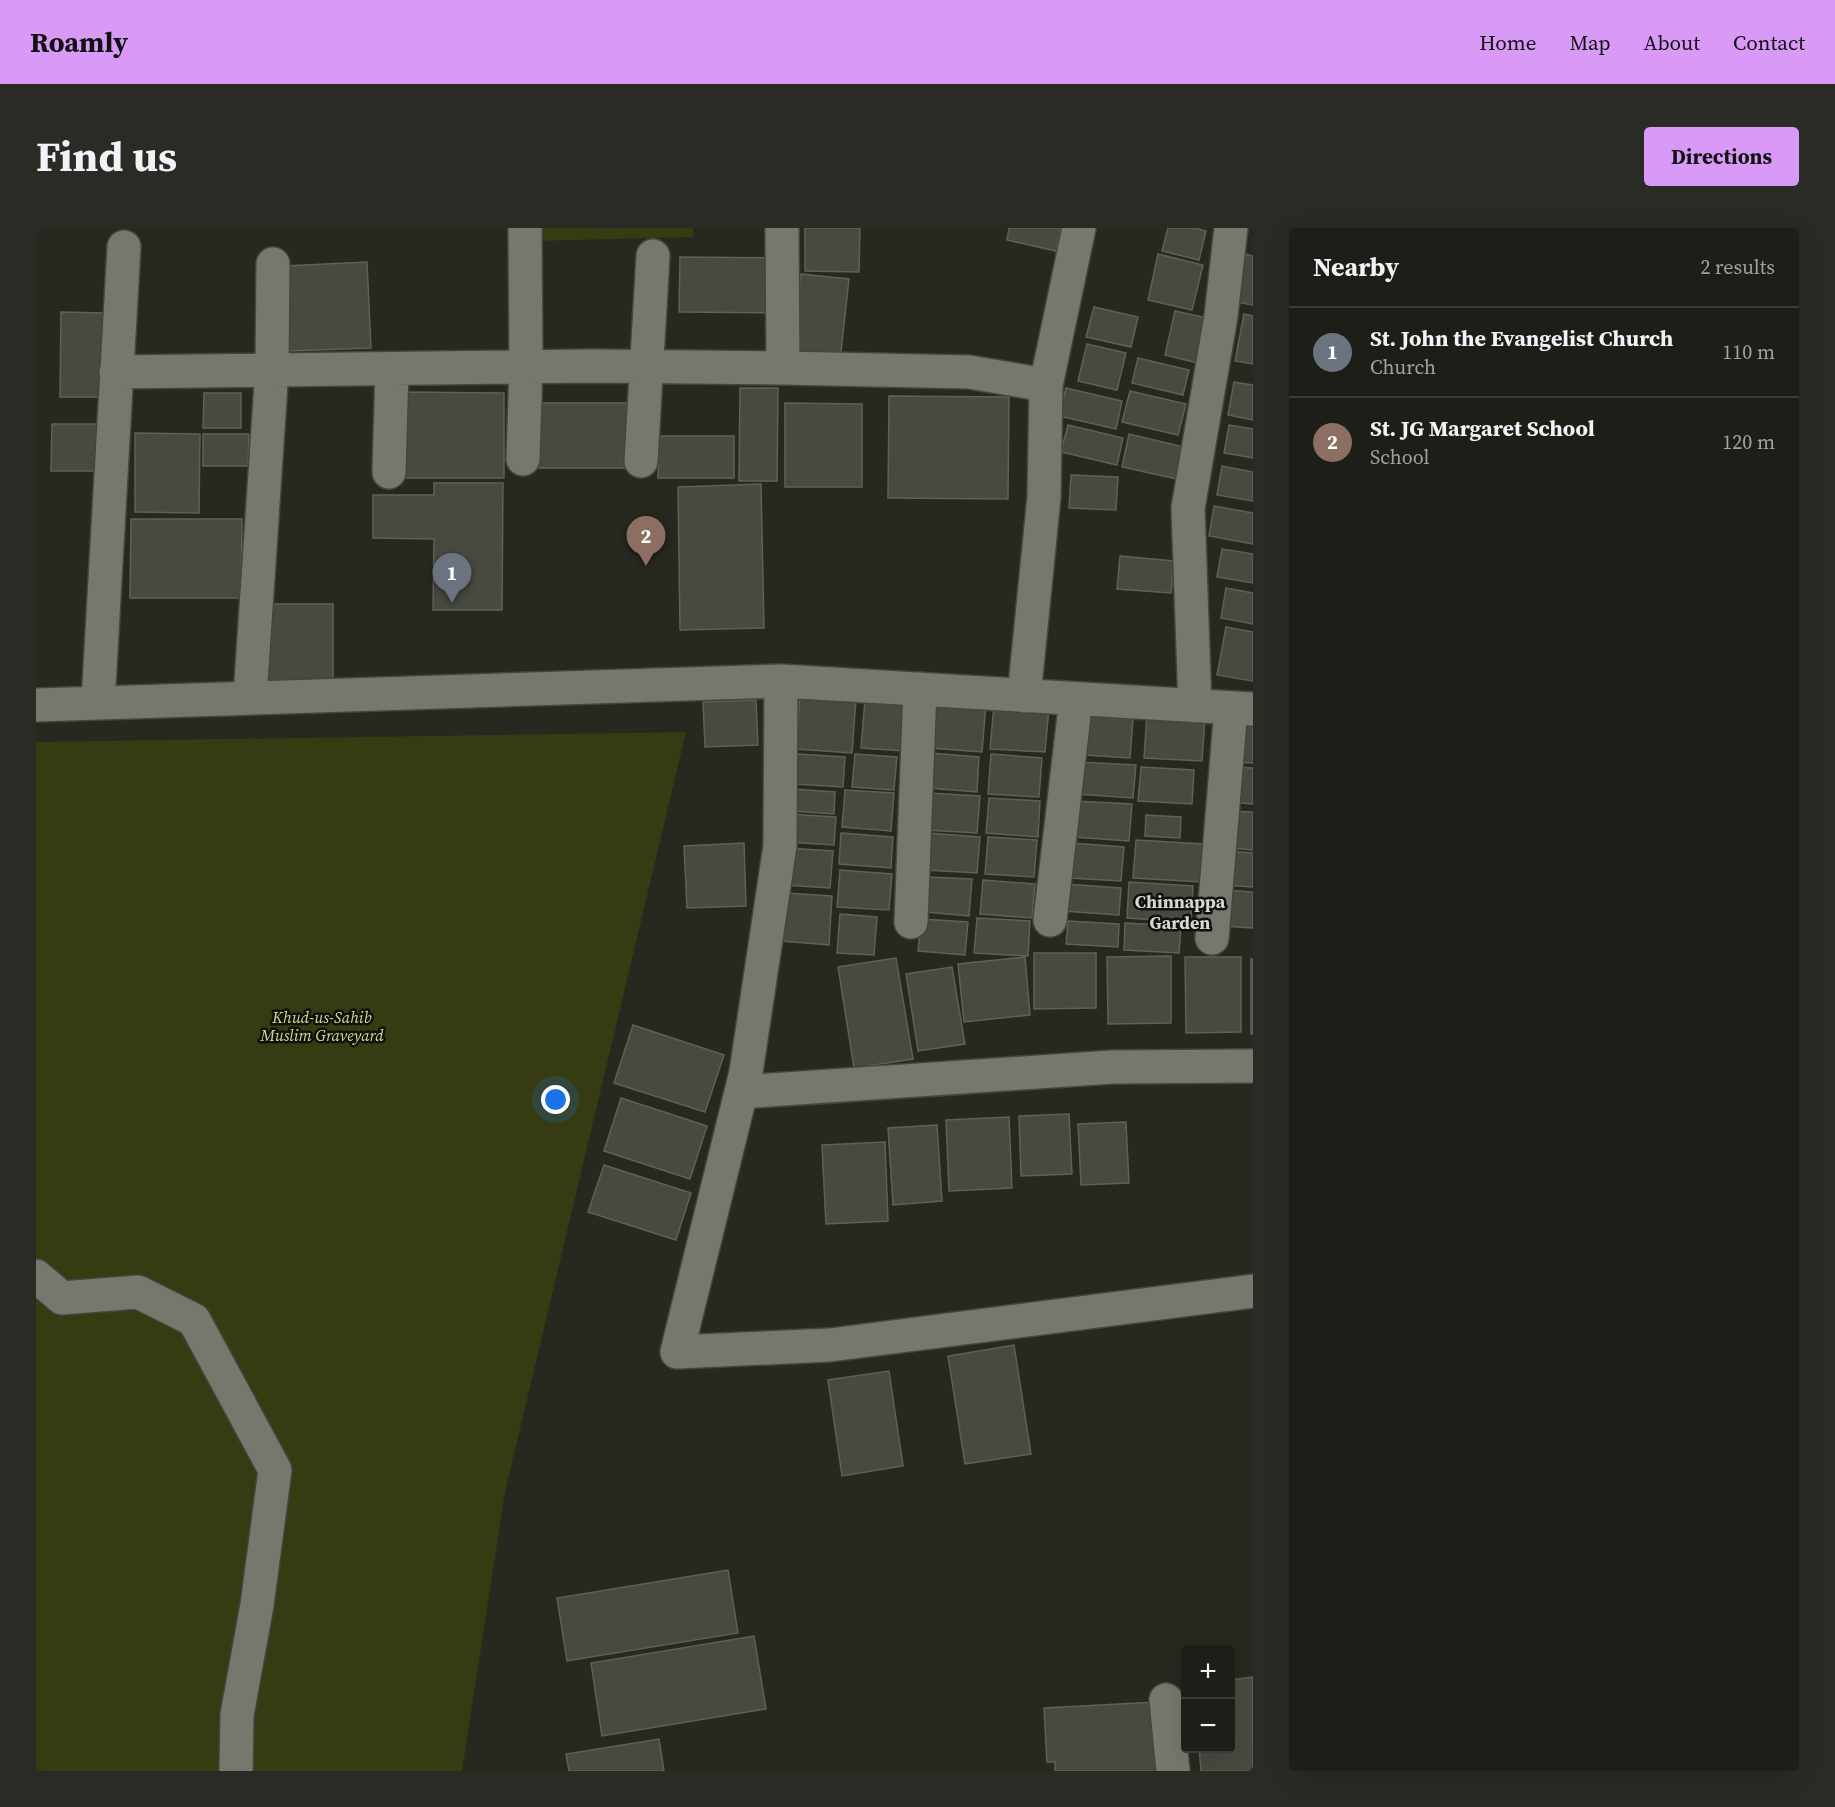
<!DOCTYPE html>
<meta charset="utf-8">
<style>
:root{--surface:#1d1e18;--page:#2a2b25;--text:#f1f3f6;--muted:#a0a2a2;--line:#3b3c37;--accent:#d99af7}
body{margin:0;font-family:"Source Serif 4",serif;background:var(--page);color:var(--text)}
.controls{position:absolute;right:18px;bottom:18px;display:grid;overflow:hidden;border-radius:6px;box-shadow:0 6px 24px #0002}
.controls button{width:54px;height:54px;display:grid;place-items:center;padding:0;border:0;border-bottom:2px solid var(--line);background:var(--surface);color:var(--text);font:30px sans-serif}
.you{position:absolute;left:520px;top:872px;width:21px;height:21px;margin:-15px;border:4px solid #fff;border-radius:50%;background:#1a73e8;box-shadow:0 0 0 9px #1a73e833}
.badge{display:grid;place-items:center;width:39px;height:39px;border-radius:50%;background:var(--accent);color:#fff;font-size:20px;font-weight:700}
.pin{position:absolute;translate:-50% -50px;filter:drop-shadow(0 2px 3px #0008)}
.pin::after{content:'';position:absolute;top:32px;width:21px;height:18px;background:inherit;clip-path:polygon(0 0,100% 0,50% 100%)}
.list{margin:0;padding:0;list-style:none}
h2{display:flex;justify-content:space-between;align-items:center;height:78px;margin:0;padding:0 24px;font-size:26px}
h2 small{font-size:20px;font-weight:400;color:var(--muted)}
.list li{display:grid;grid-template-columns:39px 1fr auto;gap:18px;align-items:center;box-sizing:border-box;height:90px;padding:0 24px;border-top:2px solid var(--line)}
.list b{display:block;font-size:22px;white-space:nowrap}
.list p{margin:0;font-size:20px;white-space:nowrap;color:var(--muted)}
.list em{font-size:20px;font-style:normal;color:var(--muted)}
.map{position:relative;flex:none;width:1217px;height:1543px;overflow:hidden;border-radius:6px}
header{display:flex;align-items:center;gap:36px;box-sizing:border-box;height:84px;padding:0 30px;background:var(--accent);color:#111}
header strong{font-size:28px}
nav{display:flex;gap:33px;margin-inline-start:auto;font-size:21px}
.intro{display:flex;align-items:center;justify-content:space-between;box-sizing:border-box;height:144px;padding:0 36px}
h1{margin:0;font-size:42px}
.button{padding:15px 27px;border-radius:6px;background:var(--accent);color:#111;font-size:21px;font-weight:700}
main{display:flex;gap:36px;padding:0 36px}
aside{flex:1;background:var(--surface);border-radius:6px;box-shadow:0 6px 24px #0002}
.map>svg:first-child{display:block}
.green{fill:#373b12}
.building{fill:#484a41;stroke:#5f6157;stroke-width:1.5}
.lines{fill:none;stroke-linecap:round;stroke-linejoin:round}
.minor-casing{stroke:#44453e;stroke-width:36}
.minor{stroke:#76786e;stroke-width:33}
.labels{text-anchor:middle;stroke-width:5;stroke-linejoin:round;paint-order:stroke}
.park-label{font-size:16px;font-style:italic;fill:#d2db91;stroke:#10100d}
.neighbourhood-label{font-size:18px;font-weight:bold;fill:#d8d8d3;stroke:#10100d}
</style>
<header>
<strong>Roamly</strong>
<nav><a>Home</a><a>Map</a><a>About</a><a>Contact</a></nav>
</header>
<div class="intro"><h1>Find us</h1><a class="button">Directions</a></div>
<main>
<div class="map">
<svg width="1217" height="1543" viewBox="0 0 1217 1543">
<rect width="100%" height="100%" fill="#272820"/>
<!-- green -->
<path class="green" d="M 498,0 L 657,0 L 657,9 L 498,13 Z
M 650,504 L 469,1264 L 426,1543 L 0,1543 L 0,514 Z"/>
<!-- building -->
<path class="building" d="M 769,0 L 824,0 L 823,44 L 769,43 Z
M 973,0 L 1025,0 L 1020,23 L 971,12 Z
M 1132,0 L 1159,0 L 1170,3 L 1163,32 L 1126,23 Z
M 1122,26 L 1167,37 L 1156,82 L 1112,72 Z
M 1209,26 L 1217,28 L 1217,77 L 1200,74 Z
M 644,29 L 741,30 L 741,85 L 643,84 Z
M 331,34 L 335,120 L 252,123 L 248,38 Z
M 765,46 L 813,51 L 804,133 L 756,127 Z
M 1058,79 L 1102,89 L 1095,119 L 1050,109 Z
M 1139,83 L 1176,91 L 1166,136 L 1129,127 Z
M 25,84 L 67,85 L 66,169 L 24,169 Z
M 1208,86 L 1217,88 L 1217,136 L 1199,133 Z
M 1051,116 L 1090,125 L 1081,162 L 1042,153 Z
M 1102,130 L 1153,142 L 1147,167 L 1096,155 Z
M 1198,154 L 1217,157 L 1217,192 L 1192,187 Z
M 704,160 L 742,160 L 741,253 L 703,253 Z
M 1030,160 L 1086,173 L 1080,201 L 1023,188 Z
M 1094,163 L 1150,176 L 1142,207 L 1086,194 Z
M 368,164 L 468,165 L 468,250 L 368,250 Z
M 168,165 L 205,165 L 205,200 L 167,200 Z
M 853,168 L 973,169 L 972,271 L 852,270 Z
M 493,175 L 599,175 L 599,240 L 492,240 Z
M 749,175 L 826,176 L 826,259 L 749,259 Z
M 16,196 L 68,196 L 68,243 L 15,243 Z
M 1032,197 L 1087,210 L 1081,237 L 1025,224 Z
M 1193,197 L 1217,201 L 1217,230 L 1188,225 Z
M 99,205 L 164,206 L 163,285 L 99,284 Z
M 167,206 L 213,206 L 212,238 L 167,238 Z
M 1093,206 L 1148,219 L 1141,251 L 1086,239 Z
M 623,208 L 698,208 L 698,250 L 622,250 Z
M 1186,238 L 1217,244 L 1217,273 L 1181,267 Z
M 1035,247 L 1082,249 L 1080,282 L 1033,280 Z
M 398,255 L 467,255 L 466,382 L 397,382 L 398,311 L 337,310 L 337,267 L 398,267 Z
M 725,256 L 728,400 L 644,402 L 642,259 Z
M 1178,278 L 1217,285 L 1217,316 L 1173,308 Z
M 95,291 L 206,291 L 205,370 L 94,370 Z
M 1186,321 L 1217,326 L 1217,355 L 1181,349 Z
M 1084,328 L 1138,333 L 1135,365 L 1081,361 Z
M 1190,360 L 1217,365 L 1217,396 L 1185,390 Z
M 230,376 L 297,376 L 297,454 L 230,453 Z
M 1190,399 L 1217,404 L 1217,453 L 1181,447 Z
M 764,466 L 820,471 L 816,525 L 760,521 Z
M 829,471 L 871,474 L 868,523 L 825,520 Z
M 720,472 L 722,517 L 669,519 L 667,474 Z
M 896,472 L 950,476 L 946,524 L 893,520 Z
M 958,477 L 1013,480 L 1009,524 L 954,521 Z
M 1111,485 L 1169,489 L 1166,533 L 1108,530 Z
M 1052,488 L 1097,491 L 1094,530 L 1049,527 Z
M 1204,497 L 1217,498 L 1217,535 L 1201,534 Z
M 894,525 L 943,529 L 941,564 L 892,560 Z
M 761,526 L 809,529 L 807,559 L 758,556 Z
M 819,526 L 861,529 L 858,562 L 816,559 Z
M 955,526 L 1006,530 L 1003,569 L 952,566 Z
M 1043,534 L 1100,537 L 1097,570 L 1040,566 Z
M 1105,539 L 1158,542 L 1156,576 L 1102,573 Z
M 1197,539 L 1217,540 L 1217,576 L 1194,574 Z
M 757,561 L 799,564 L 798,586 L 755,583 Z
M 809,562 L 858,565 L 855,603 L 806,599 Z
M 892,565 L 944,568 L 941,605 L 890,602 Z
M 953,570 L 1004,573 L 1002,609 L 950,605 Z
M 1039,573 L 1096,576 L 1093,613 L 1037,609 Z
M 1196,583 L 1217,584 L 1217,622 L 1194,620 Z
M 751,586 L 800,589 L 798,617 L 749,614 Z
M 1110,587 L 1145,589 L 1144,610 L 1109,608 Z
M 805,605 L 857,609 L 855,640 L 803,636 Z
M 892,605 L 944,609 L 941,645 L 889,642 Z
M 952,609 L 1001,612 L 998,649 L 949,646 Z
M 1100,612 L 1168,616 L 1166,654 L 1097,650 Z
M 708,615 L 710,678 L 651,680 L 648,618 Z
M 1036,615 L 1088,619 L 1085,653 L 1034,650 Z
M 751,620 L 797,623 L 794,660 L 748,657 Z
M 1190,623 L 1217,625 L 1217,659 L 1187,657 Z
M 804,642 L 856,646 L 853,682 L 801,679 Z
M 892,649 L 936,651 L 933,688 L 890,684 Z
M 947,652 L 999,656 L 996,690 L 944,686 Z
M 1093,654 L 1157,658 L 1155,694 L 1091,690 Z
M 1029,656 L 1085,660 L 1083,687 L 1027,683 Z
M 1188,662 L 1217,664 L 1217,700 L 1186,698 Z
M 749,665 L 796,668 L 793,717 L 745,713 Z
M 804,686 L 841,689 L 838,727 L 801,725 Z
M 941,690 L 994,693 L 992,728 L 938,725 Z
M 885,691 L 932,694 L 929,727 L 882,723 Z
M 1032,693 L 1083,696 L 1082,719 L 1030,716 Z
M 1089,695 L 1145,698 L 1143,725 L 1088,722 Z
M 998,725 L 1060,725 L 1060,780 L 998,781 Z
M 1135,728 L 1135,795 L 1072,796 L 1071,729 Z
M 989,729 L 994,787 L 928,794 L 922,736 Z
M 1149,729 L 1205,729 L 1205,804 L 1150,805 Z
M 860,730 L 877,831 L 818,840 L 802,739 Z
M 1215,731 L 1217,731 L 1217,806 L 1215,806 Z
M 916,739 L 929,816 L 882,823 L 870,746 Z
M 597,797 L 688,827 L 669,884 L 578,855 Z
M 585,870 L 671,898 L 654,951 L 568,923 Z
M 1033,886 L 1036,946 L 985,948 L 983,888 Z
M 973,889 L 976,960 L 913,963 L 910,892 Z
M 1090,894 L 1093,955 L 1045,957 L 1042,896 Z
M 901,897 L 906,973 L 857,977 L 852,900 Z
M 849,914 L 852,993 L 790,996 L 786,917 Z
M 568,937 L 655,965 L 640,1012 L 552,984 Z
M 978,1117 L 995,1226 L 929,1236 L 912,1128 Z
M 853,1143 L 867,1238 L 806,1248 L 792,1152 Z
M 692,1342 L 702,1405 L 531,1433 L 521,1370 Z
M 718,1408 L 730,1481 L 566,1508 L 555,1435 Z
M 1217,1449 L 1217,1543 L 1165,1543 L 1163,1520 L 1194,1520 L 1194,1452 Z
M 1120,1474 L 1124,1543 L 1019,1543 L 1019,1534 L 1011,1534 L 1008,1480 Z
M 623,1511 L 628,1543 L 533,1543 L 530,1526 Z"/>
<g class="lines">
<!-- minor casing -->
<g class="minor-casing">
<path id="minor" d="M 746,0 L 747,140
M 80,144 L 556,138 L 747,140 L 933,144 L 1010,157
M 487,231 L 490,139 L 489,0
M 605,233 L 617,28
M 353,244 L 356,141
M 745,453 L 744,618 L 710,844 L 641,1124 L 794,1117 L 1217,1063
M 988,468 L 1008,269 L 1010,157 L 1043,0
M 214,469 L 236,141 L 237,36
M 62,475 L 88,19
M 0,477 L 745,453 L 1217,481
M 1159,478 L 1152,280 L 1185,88 L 1195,0
M 1014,692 L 1040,471
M 875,694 L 884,461
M 1176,710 L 1195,480
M 705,864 L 1076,839 L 1217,838
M 0,1048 L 26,1070 L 102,1064 L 158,1092 L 239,1242 L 221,1377 L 201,1487 L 200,1543
M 1130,1472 L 1137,1543"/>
</g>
<!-- minor -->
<use href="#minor" class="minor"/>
</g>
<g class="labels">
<!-- park labels -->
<g class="park-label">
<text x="286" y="795">Khud-us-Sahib<tspan x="286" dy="18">Muslim Graveyard</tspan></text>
</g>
<!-- neighbourhood labels -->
<g class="neighbourhood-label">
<text x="1144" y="680">Chinnappa<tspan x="1144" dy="21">Garden</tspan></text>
</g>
</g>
</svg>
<div class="controls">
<button>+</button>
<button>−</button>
</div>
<div class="you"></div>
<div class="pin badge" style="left:416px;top:375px;background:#6b7280">1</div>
<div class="pin badge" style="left:610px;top:338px;background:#8d6e63">2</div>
</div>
<aside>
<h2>Nearby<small>2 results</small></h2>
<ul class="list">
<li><span class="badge" style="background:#6b7280">1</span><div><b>St. John the Evangelist Church</b><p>Church</p></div><em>110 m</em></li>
<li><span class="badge" style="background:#8d6e63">2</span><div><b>St. JG Margaret School</b><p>School</p></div><em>120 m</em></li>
</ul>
</aside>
</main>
